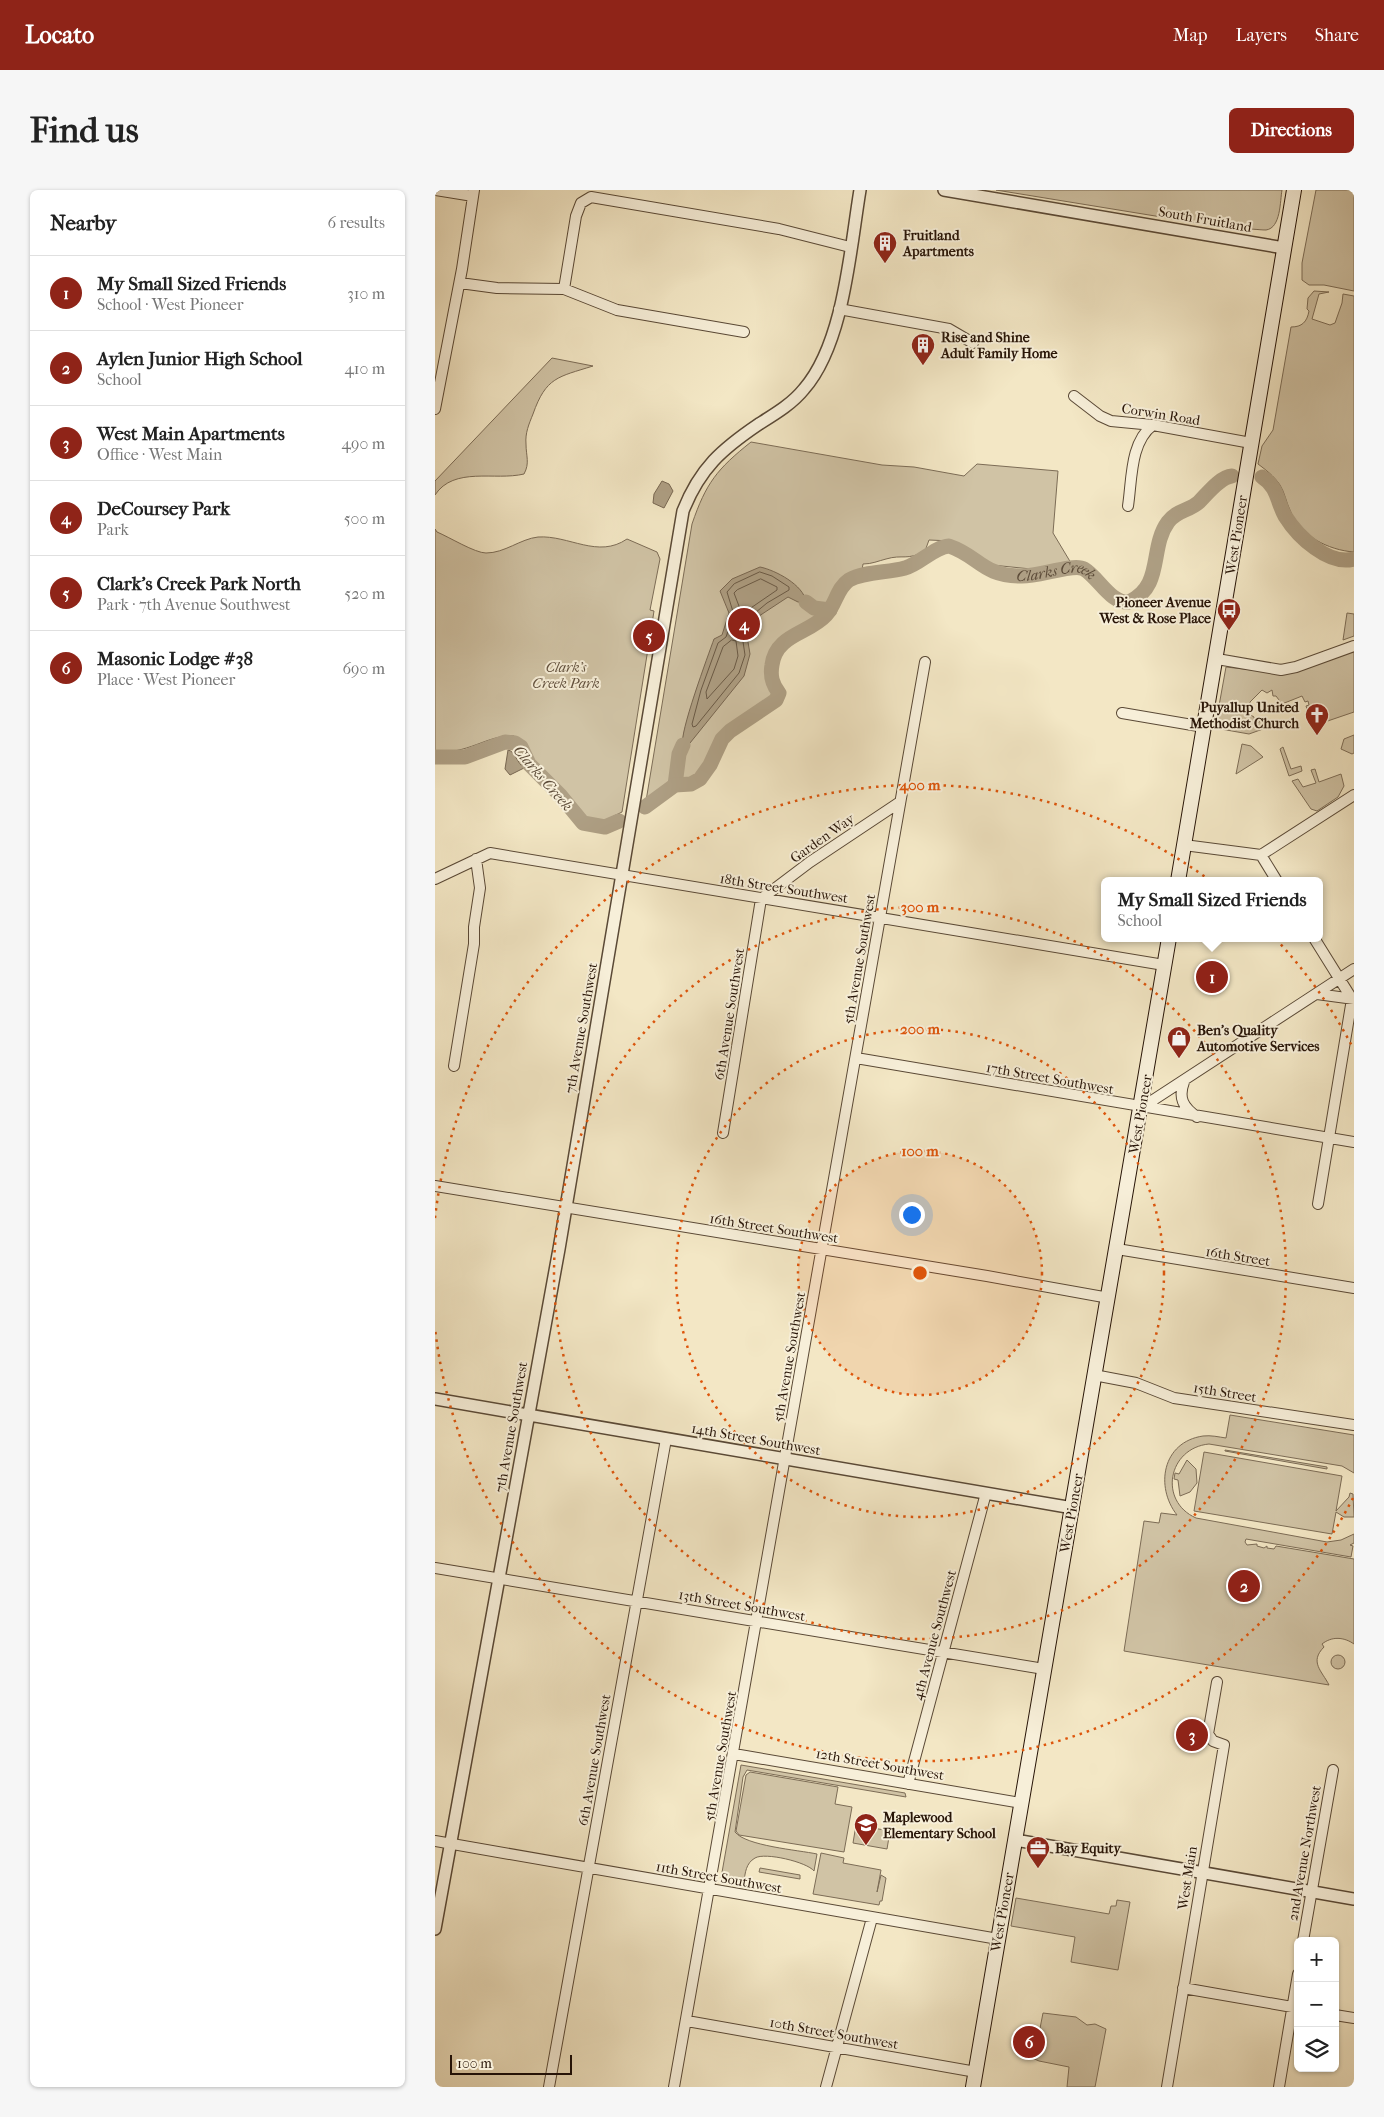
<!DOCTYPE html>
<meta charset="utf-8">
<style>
:root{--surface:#fff;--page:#f6f6f6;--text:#222;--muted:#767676;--line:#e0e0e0;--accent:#8f2418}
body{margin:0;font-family:"IM FELL French Canon",serif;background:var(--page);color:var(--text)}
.controls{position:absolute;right:15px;bottom:15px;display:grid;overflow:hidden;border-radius:8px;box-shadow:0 1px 4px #0004}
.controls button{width:45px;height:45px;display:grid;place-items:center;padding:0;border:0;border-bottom:1px solid var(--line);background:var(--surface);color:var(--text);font:25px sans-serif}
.scale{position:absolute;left:15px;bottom:12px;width:122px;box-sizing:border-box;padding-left:5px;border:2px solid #271407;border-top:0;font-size:14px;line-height:18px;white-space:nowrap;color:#271407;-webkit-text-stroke:4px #f7efd9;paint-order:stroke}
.you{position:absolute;left:476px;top:1024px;width:18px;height:18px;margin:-12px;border:4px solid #fff;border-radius:50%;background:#1a73e8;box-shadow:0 0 0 8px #1a73e833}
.badge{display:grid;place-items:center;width:32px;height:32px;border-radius:50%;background:var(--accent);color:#fff;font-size:16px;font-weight:700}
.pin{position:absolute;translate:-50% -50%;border:2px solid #fff;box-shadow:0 1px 5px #0006}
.popup{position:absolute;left:666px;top:687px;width:222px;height:65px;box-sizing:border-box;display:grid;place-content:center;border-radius:8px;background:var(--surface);filter:drop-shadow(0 1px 4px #0005);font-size:16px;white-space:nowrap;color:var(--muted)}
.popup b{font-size:19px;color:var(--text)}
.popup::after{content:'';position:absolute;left:50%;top:100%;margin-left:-10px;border:10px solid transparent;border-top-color:var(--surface)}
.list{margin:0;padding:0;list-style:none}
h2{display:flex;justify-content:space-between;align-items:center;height:65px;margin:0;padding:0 20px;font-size:21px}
h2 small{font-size:16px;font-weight:400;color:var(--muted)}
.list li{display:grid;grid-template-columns:32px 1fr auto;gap:15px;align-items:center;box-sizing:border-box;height:75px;padding:0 20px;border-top:1px solid var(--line)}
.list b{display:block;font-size:19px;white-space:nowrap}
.list p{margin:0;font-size:16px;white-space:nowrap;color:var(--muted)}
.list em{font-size:16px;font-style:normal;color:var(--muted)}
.icon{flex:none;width:28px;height:28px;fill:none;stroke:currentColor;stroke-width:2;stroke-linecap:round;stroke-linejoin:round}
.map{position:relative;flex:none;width:919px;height:1897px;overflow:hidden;border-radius:8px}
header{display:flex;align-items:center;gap:30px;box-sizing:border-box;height:70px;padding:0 25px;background:var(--accent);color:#fff}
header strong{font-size:24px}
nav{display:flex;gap:28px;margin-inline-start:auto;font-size:18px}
.intro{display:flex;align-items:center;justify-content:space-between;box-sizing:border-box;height:120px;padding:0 30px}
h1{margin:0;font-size:35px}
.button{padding:12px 22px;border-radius:8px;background:var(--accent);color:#fff;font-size:18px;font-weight:700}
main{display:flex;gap:30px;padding:0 30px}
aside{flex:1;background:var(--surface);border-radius:8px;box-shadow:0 1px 4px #0004}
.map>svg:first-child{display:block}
.green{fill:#d0c3a5;stroke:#7c6c56}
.water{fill:#ae9f84;stroke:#786752}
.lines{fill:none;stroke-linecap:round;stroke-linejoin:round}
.shore{stroke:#6a5a46;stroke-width:1}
.river{stroke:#ae9f84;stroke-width:15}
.minor-casing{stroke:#5a4936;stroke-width:12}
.tertiary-casing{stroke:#5a4936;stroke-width:14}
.secondary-casing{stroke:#271407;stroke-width:16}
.minor{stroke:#f7efd9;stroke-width:10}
.tertiary{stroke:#f7efd9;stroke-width:11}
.secondary{stroke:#f7efd9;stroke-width:14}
.ring{fill:none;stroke:#de560c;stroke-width:2.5;stroke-dasharray:2.5 5}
.labels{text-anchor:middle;stroke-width:4;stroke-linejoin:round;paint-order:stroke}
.street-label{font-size:14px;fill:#271407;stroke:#f7efd9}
.poi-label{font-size:14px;font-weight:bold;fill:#271407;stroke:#f7efd9;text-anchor:start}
.park-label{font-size:14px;font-style:italic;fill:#62513e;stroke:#f7efd9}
.water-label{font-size:15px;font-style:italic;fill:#5d4c39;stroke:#f7efd9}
.centre{fill:#de560c;stroke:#f7efd9;stroke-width:2.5}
.ring-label{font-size:15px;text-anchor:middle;font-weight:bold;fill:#de560c;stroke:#f7efd9;stroke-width:4;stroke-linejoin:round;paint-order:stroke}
</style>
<header>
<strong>Locato</strong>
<nav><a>Map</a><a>Layers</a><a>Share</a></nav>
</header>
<div class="intro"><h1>Find us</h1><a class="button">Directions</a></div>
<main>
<aside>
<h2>Nearby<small>6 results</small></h2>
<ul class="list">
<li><span class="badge">1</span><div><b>My Small Sized Friends</b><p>School · West Pioneer</p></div><em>310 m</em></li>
<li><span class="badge">2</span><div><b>Aylen Junior High School</b><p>School</p></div><em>410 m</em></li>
<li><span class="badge">3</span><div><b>West Main Apartments</b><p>Office · West Main</p></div><em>490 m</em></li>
<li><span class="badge">4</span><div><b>DeCoursey Park</b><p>Park</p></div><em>500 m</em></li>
<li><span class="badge">5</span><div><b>Clark's Creek Park North</b><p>Park · 7th Avenue Southwest</p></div><em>520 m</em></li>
<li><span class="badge">6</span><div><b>Masonic Lodge #38</b><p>Place · West Pioneer</p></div><em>690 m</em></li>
</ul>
</aside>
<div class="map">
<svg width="919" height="1897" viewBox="0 0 919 1897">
<rect width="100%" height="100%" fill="#f3e7c5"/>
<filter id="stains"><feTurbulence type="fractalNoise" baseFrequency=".004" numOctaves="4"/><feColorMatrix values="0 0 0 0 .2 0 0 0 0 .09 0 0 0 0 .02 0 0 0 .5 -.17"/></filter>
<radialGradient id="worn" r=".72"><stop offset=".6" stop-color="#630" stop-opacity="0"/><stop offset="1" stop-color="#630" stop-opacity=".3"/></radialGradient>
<!-- green -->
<path class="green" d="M 561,0 L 847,0 C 845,11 846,38 831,40 C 823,40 815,38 806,40 Z
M 881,0 L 919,0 L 919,101 L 889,95 L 874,95 L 867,90 L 867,73 Z
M 879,101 L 894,102 L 884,104 L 877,129 L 895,135 L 900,133 L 907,113 L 908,104 L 919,106 L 919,362 C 893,360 865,346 855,320 C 851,312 850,303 845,295 C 839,286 831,280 823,274 L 827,256 L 838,240 L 856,137 C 867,137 872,132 874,121 L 872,119 L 873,108 Z
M 117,168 L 158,176 C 123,187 111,187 98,224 C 94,234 90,243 91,254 C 91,266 95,273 89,284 C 60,291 19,276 0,305 L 0,291 Z
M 316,252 L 447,275 L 479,277 L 529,286 L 542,274 L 623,281 L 618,343 L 636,373 L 596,379 L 557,375 L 517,351 L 494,350 L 490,361 C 472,371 468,364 451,369 C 443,371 437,374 428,374 L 426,386 C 402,393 405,408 392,424 C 374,445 339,444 336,478 C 336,488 338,495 344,503 L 341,510 L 295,541 L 287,549 L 275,575 L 265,589 L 256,594 L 240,595 L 210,617 L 257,334 C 271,293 282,279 316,252 Z
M 0,339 L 2,342 C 14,347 40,363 51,363 C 70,363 85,349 103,347 C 134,345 163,369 192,349 L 222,362 L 225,369 L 215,420 L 219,421 L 187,622 L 167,632 L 150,630 L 133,609 L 97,574 L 89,555 L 79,546 C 53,544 31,566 0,561 Z
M 912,423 L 919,424 L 919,446 L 908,450 Z
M 919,461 L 919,522 L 878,536 L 871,516 L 874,515 L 873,511 L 870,512 L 867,506 L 847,514 L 841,506 L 838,506 L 837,500 L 832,503 L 827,500 L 815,512 L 814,524 L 819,527 L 820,534 L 828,530 L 828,539 L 814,544 L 780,538 L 791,477 L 826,481 Z
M 919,545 L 919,563 L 917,564 L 906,559 L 909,549 Z
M 807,554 L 816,556 L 828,567 L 801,584 Z
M 848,557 L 856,579 L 866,576 L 867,581 L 854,586 L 845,559 Z
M 880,579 L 884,592 L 906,584 L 909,596 L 903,607 L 882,621 L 876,619 L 857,591 L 863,589 L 868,597 L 881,593 L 876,580 Z
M 795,1225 L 919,1245 L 919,1283 L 907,1276 L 774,1254 C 733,1258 723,1311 761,1328 L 892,1352 L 906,1350 L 919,1344 L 919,1353 L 915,1355 L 918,1356 L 916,1367 L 811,1349 L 810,1352 L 812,1355 L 822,1354 L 822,1356 L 829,1358 L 832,1356 L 832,1358 L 839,1359 L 841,1356 L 919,1369 L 919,1454 C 909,1447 897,1446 887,1454 L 889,1457 C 874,1472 887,1481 894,1495 L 689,1461 L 709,1331 L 724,1333 L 726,1323 L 742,1325 C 720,1297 727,1252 768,1246 C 776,1245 784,1247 791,1248 Z
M 790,1260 L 892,1277 L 892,1279 L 790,1261 Z
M 769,1262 L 907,1286 L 901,1321 L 914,1307 L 915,1303 L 918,1304 L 919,1327 L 909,1327 L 901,1322 L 897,1344 L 759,1321 Z
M 752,1270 L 761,1279 L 762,1293 L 755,1302 L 745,1306 L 743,1290 L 739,1289 L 740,1283 L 744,1284 Z
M896 1472a7 7 0 1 1 14 0a7 7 0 1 1-14 0Z
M 306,1575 L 470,1603 L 471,1607 L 312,1580 L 308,1587 L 300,1642 C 311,1656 363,1660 382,1664 L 379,1681 C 372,1672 330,1662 320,1668 C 311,1673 310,1683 309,1692 L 286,1688 Z
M 315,1582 L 403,1597 L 400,1614 L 417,1617 L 409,1662 L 304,1645 L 301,1641 L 311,1585 Z
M 421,1635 L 455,1641 L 452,1659 L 418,1653 Z
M 386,1663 L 409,1668 L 408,1673 L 446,1680 L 442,1702 L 446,1685 L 451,1688 L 447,1711 L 445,1711 L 444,1715 L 378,1704 Z
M 325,1678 L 365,1685 L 365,1689 L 324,1682 Z
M 581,1708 L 674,1724 L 676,1716 L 681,1716 L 682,1710 L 695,1712 L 683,1780 L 636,1772 L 640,1747 L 576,1736 Z
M 608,1823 L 641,1827 L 652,1835 L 660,1834 L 671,1839 L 660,1897 L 632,1897 L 634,1877 L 604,1871 L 593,1866 L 594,1863 L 600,1864 Z"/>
<!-- water -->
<path class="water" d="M 227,291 L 234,294 L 238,301 L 229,318 L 218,313 L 219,304 Z
M 325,377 C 340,380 369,395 371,412 L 363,412 L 353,407 L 318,430 L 312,446 L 315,464 L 309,486 L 255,553 L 248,555 C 243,546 274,463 279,449 L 287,445 L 294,423 L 285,401 L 297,389 Z
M 73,560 C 80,561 82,573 89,578 L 75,585 L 70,579 Z"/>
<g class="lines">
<!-- shore -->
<path class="shore" d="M 325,382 L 337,386 L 354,397 L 354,400 L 332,413 L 314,428 L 307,445 L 310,465 L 304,483 L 261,536 L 258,537 L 257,534 L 266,500 L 283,453 L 291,447 L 299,425 L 292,402 L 299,394 Z
M 326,389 L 342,397 L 342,400 L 307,424 L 299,403 L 302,400 Z
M 297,450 L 301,451 L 303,466 L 299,479 L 272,509 L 271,502 L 288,457 Z"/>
<!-- river -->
<g class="river">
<path d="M 827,287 C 843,297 842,312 850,326 C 863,347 894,376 919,369"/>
<path d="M 371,412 L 379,418 L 395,420"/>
<path d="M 0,567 L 30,567 L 70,552 L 80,553 L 86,557 L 94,574 L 125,605 L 148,633 L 170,637 L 184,631"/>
<path d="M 240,595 L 244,564 L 248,555"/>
<path id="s1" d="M 210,617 L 240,595 L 256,594 L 265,589 L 275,575 L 287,549 L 295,541 L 341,510 L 344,503 C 337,494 335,486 337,475 C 341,444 374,444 391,425 C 401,414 402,398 414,390 C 430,381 453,383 470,378 C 485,374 499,357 514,356 C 544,366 547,386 586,386 C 602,387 639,373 649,379 C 664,388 676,414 694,412 C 729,396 714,358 733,332 C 742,320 754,321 764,312 C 773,303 785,287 797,286"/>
</g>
<!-- minor casing -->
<g class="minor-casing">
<path id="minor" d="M 0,0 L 38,6
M 25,93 L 62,98 L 129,99 L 182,120 L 309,142
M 129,99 L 141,26 L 146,13 L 156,7 L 344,39 L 415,57
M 404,119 L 514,139 L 538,153
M 639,206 L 665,226 L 676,231 L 718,235 L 816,253
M 0,219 L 27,79 L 39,0
M 693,316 C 697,290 695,252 718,235
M 782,469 L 846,480 L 861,477 L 919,456
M 687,523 L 769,537
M 749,655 L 826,665
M 826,665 L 919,605
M 826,665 L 842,691
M 0,689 L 55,663 L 729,775
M 879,748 L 917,809 L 883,1014
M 882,804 L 919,809
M 421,868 L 919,952
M 19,876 L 39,754 L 39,737 L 45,698 L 41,669
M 749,892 C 743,908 748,917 762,927
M 706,918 L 919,779
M 288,943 L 326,709 L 375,672 L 465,612
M 0,996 L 552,1086 L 674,1108
M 682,1059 L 919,1098
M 659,1185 L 701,1193 L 739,1208 L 919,1235
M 0,1378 L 609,1479
M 299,1564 L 586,1613
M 473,1594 L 551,1303
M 0,1651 L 563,1749
M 868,1751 L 898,1580
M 748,1798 L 863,1818
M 900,1825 L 919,1828
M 252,1831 L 541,1882
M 114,1897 L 231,1249
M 239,1897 L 490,472
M 391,1897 L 437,1728
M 732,1897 L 789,1555 L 778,1551 L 773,1544 L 782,1492
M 844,1897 L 863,1784"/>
</g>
<!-- tertiary casing -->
<g class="tertiary-casing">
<path id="tertiary" d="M 509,0 L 849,58
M 0,1209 L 638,1318
M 580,1650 L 919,1709
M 0,1739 L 124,1059 L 248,321 C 265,278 287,259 324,234 C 340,224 357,214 369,199 C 409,153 415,60 425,0"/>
</g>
<!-- secondary casing -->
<g class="secondary-casing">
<path id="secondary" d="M 743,691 L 859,0
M 538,1897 L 734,748"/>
</g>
<!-- minor -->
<use href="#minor" class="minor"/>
<!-- tertiary -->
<use href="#tertiary" class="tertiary"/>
<!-- secondary -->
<use href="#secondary" class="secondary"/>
</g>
<!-- distance rings -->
<circle cx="485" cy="1083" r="122" fill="#de560c" fill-opacity=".12"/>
<g class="ring">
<circle cx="485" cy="1083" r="122"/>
<circle cx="485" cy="1083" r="244"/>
<circle cx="485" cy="1083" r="366"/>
<path d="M918 1308A488 488 0 0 1 0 1138M0 1028A488 488 0 0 1 918 858"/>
</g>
<!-- icons -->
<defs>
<g id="building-pin" transform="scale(1.25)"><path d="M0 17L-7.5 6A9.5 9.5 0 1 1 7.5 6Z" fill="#8f2418" stroke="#f7efd9"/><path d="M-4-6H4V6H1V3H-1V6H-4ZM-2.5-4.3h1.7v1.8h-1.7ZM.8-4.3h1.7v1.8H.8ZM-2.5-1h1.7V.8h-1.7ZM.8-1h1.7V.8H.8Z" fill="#fff"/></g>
<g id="bus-pin" transform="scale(1.25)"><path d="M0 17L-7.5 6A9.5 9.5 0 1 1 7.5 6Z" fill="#8f2418" stroke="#f7efd9"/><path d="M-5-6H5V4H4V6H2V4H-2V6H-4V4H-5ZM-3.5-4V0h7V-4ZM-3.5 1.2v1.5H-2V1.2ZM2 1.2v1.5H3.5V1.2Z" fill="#fff"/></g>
<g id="church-pin" transform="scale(1.25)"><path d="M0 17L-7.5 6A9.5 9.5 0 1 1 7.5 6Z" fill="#8f2418" stroke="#f7efd9"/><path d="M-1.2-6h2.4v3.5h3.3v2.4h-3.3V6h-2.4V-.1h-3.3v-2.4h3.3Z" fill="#fff"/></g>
<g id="shop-pin" transform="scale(1.25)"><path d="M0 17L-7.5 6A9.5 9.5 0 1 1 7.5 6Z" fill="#8f2418" stroke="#f7efd9"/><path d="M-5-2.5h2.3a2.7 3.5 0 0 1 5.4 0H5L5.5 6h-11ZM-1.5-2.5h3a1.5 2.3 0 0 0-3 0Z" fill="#fff"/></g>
<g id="school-pin" transform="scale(1.25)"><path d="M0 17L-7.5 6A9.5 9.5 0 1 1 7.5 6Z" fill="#8f2418" stroke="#f7efd9"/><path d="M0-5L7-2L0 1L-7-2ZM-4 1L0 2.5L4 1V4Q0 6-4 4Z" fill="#fff"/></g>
<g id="office-pin" transform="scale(1.25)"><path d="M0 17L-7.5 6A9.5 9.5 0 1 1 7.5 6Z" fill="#8f2418" stroke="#f7efd9"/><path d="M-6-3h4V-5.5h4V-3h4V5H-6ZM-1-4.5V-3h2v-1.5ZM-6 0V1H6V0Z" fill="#fff"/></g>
</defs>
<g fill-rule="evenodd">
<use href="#building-pin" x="450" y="53"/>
<use href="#building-pin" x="488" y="155"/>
<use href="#bus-pin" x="794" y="420"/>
<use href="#church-pin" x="882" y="525"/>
<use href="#shop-pin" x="744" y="848"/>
<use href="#school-pin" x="431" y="1635"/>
<use href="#office-pin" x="603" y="1658"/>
</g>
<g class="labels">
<!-- street labels -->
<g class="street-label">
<text transform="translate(770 29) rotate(10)" y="5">South Fruitland</text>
<text transform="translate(726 224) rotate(9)" y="5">Corwin Road</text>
<text transform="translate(801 345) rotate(-81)" y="5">West Pioneer</text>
<text transform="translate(387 648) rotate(-35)" y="5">Garden Way</text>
<text transform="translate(349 698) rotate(9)" y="5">18th Street Southwest</text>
<text transform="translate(424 769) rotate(-80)" y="5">5th Avenue Southwest</text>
<text transform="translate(294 824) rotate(-81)" y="5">6th Avenue Southwest</text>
<text transform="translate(146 838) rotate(-80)" y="5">7th Avenue Southwest</text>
<text transform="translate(615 888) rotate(10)" y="5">17th Street Southwest</text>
<text transform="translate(705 924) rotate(-80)" y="5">West Pioneer</text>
<text transform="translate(339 1038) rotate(9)" y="5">16th Street Southwest</text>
<text transform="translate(803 1066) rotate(9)" y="5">16th Street</text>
<text transform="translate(354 1167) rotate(-80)" y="5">5th Avenue Southwest</text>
<text transform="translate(790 1202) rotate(9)" y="5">15th Street</text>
<text transform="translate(76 1237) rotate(-80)" y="5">7th Avenue Southwest</text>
<text transform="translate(321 1249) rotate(10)" y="5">14th Street Southwest</text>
<text transform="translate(636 1323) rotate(-80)" y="5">West Pioneer</text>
<text transform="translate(307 1415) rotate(10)" y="5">13th Street Southwest</text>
<text transform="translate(499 1445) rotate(-75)" y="5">4th Avenue Southwest</text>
<text transform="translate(285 1566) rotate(-80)" y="5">5th Avenue Southwest</text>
<text transform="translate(159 1570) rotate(-80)" y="5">6th Avenue Southwest</text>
<text transform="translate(445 1574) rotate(10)" y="5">12th Street Southwest</text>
<text transform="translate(869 1663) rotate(-80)" y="5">2nd Avenue Northwest</text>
<text transform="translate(284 1687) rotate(10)" y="5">11th Street Southwest</text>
<text transform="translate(752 1688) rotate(-81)" y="5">West Main</text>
<text transform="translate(567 1722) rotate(-80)" y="5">West Pioneer</text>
<text transform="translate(399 1843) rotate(10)" y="5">10th Street Southwest</text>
</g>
<!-- poi labels -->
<g class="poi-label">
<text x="468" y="50">Fruitland<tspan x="468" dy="16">Apartments</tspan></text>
<text x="506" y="152">Rise and Shine<tspan x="506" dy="16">Adult Family Home</tspan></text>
<text x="776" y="417" text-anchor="end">Pioneer Avenue<tspan x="776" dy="16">West &amp; Rose Place</tspan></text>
<text x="864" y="522" text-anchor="end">Puyallup United<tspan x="864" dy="16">Methodist Church</tspan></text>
<text x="762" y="845">Ben's Quality<tspan x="762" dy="16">Automotive Services</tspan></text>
<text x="448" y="1632">Maplewood<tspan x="448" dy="16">Elementary School</tspan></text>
<text x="620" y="1663">Bay Equity</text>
</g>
<!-- park labels -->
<g class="park-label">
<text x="131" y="482">Clark's<tspan x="131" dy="16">Creek Park</tspan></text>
</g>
<!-- water labels -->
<g class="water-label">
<text dy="5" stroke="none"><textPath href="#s1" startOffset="555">Clarks Creek</textPath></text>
<text transform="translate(108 588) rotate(49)" y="5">Clarks Creek</text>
</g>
</g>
<circle cx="485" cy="1083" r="8" class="centre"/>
<g class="ring-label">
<text x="485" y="600">400 m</text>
<text x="485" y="722">300 m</text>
<text x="485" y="844">200 m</text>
<text x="485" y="966">100 m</text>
</g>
<rect width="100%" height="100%" filter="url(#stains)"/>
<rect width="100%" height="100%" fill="url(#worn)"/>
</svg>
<div class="controls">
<button>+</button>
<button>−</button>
<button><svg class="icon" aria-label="layers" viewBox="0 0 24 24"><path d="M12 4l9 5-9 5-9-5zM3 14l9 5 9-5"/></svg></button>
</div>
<div class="scale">100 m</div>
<div class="you"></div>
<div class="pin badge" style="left:777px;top:787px">1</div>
<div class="popup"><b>My Small Sized Friends</b>School</div>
<div class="pin badge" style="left:809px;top:1396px">2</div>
<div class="pin badge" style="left:757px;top:1545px">3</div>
<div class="pin badge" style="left:309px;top:434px">4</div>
<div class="pin badge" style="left:214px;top:446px">5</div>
<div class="pin badge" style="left:594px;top:1852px">6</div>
</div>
</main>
